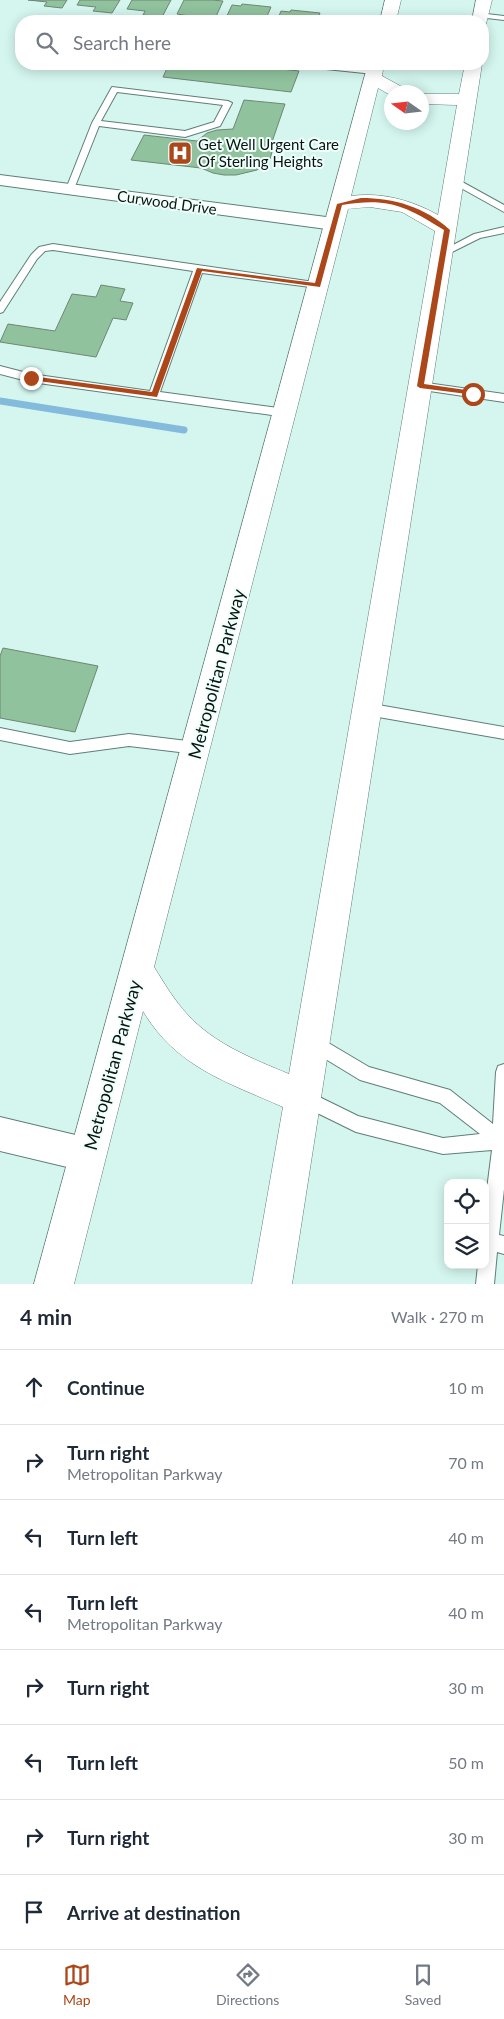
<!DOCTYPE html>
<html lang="en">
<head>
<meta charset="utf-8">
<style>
	:root { --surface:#fff; --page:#f6f6f7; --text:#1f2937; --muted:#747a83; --line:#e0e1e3; --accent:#ac4719 }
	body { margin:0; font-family:Lato,sans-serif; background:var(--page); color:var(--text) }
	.controls { position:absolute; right:15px; bottom:15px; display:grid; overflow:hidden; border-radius:10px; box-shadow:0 2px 12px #0003 }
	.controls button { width:45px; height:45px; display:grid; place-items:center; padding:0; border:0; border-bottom:1px solid var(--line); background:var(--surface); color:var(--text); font:25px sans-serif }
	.compass { position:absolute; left:384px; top:85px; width:45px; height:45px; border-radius:50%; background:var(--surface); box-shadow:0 2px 12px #0003; rotate:284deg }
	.stop { position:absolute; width:15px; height:15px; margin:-11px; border:4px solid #ac4719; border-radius:50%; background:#fff }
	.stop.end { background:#ac4719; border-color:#fff; box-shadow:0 1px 5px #0008 }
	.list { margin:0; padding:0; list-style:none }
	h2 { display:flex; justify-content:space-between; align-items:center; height:65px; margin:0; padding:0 20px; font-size:21px }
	h2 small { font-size:16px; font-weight:400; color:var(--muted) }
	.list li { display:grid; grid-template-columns:32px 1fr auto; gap:15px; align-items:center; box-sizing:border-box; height:75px; padding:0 20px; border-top:1px solid var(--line) }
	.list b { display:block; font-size:19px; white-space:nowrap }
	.list p { margin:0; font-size:16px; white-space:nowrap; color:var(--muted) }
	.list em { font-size:16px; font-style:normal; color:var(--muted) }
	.icon { flex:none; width:28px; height:28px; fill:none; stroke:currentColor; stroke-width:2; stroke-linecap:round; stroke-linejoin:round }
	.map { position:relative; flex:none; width:504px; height:1284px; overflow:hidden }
	.search { position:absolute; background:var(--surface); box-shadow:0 2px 12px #0003; left:15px; right:15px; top:15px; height:55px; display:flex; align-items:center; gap:12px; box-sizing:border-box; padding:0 18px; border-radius:20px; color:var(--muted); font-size:19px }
	.sheet { height:665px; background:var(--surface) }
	nav { display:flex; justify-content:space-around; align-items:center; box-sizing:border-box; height:70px; border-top:1px solid var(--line); background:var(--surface); font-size:14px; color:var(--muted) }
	nav a { display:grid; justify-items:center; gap:2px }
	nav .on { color:var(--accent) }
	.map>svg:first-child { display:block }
</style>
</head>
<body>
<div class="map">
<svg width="504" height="1284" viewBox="0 0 504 1284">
	<rect width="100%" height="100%" fill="#d4f6ef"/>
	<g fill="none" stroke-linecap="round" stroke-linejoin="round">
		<path stroke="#84badb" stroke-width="7" d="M0,401L184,430"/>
	</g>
	<path fill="#90c29d" stroke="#6f8675" d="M28,0H67L62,8L44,6L47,2Z
		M80,0H120L112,13L93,11L96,7L77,5Z
		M132,0H171L162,17L143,15L145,11L127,9Z
		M184,0H212L223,1L214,21H194L196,17L177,14Z
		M242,4L271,7L265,21L225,20L232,5L241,6Z
		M291,10L320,13L317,21H277L281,11L290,12Z
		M169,64H234L299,71L291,92L163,77Z
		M244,100L285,104L272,142L267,141L272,152L270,159L257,170L236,175H224L213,173L201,168L131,160L144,135L197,141L207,133L217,130L233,129Z
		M101,285L125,289L120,301L133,303L126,320L113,318L96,357L0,342L8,324L55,331L72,294L96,297Z
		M3,648L98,666L75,732L0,718V656Z"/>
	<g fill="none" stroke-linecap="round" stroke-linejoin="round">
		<g stroke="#5f7e78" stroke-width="2">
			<path id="lane" d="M478,13L504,16V20L478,17Z
				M293,64H317L374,70L378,72L374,74L297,66Z
				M112,87L228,101L232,103L220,126L185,137L99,126L74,189L73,191H67L66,189L92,123ZM117,92L223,105L214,122L185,131L101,121Z
				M455,178L504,205V212L452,183L451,181Z
				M504,227V233L480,238L446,255L443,256L438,253L474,234Z
				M53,244L321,283V287L318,288L202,273L160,392L286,409L291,413L290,416L286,417L31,382L0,374V366L31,374L150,391L193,271L53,250L45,251L37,259L3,312L0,313V302L31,255L39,247Z
				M420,382L504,394V402L416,389L415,386L416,383Z
				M367,703L504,727V739L367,715L362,713L360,709L362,705Z
				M0,728L70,742L129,734L196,742L201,744L203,748L201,752L196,754L129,746L70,754L0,740Z
				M315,1035L369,1067L450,1090L493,1124L496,1072L498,1066L504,1064V1189L499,1235L504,1236V1254L497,1252L494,1284H476L478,1265H485V1205L492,1150L443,1154L356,1132L299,1104L297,1098L299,1092L305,1090L358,1116L443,1138L480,1134L440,1103L360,1080L309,1049L307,1043L309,1037Z"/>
		</g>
		<g stroke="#5f7e78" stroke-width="2">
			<path id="street" d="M0,175L334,218L340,220L343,224L340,228L334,230L0,185Z
				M0,1117L88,1138L100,1143L105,1155L100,1167L88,1172L0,1151Z"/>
		</g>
		<g stroke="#5f7e78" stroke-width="1">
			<path id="primary" d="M385,0H401L396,21H380Z
				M476,0H492L486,24L483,25V21H472Z
				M368,64H384L382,76L404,88L407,92H392V96L378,88L351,196C382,192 411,200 438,215L457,105L422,104V94H459L465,64H482L292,1284H252L283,1107C227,1082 176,1067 143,1011L74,1284H34ZM370,207L402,212L435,231L289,1074C253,1059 214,1044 187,1014C174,1000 164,983 154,967L348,209Z"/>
		</g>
		<use href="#lane" fill="#fff" fill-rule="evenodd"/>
		<use href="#street" fill="#fff" fill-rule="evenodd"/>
		<use href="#primary" fill="#fff" fill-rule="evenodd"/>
	</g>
	<path fill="#ac4719" d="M361,198C394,198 425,207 450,230L424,384L473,391L475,392V395L420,388L417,386L444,230C406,206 388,197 342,205L320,287L202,271L157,397L31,380L28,378L31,376L152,392L197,268L315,283L337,204Z"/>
	<defs>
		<g id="hospital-square" transform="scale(1.25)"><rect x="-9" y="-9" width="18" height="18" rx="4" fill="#ac4719" stroke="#f1fffb"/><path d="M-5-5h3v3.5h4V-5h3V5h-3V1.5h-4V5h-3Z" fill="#fff"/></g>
	</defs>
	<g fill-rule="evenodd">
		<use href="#hospital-square" x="180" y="153"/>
	</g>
	<g text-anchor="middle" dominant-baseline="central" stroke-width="4" stroke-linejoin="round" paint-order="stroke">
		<g font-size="15" fill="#081412" stroke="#f1fffb" text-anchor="start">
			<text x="198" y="144">Get Well Urgent Care<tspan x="198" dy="17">Of Sterling Heights</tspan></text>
		</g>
		<g font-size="15" fill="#081412" stroke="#f1fffb">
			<text transform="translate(167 202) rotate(8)">Curwood Drive</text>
		</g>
		<g font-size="18" fill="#081412" stroke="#f1fffb">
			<text transform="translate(216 674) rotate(-75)">Metropolitan Parkway</text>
			<text transform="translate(112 1065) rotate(-75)">Metropolitan Parkway</text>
		</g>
	</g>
</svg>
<div class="controls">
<button><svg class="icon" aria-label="locate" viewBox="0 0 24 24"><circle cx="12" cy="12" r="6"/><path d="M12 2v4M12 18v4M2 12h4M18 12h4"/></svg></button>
<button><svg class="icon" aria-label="layers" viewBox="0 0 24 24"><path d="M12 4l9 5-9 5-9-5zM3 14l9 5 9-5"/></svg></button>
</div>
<svg class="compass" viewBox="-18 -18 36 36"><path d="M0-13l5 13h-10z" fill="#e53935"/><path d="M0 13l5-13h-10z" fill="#747a83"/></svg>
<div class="stop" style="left:473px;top:394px"></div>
<div class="stop end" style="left:31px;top:378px"></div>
<div class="search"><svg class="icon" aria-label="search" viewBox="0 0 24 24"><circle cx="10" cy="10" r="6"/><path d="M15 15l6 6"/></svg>Search here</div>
</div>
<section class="sheet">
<h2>4 min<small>Walk · 270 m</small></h2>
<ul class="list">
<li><svg class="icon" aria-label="ahead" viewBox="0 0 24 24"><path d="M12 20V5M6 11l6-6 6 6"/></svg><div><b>Continue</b></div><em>10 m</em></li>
<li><svg class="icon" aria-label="right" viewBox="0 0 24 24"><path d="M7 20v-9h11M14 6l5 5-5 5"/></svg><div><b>Turn right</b><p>Metropolitan Parkway</p></div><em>70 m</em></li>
<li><svg class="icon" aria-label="left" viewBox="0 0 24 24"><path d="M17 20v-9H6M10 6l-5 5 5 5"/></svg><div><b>Turn left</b></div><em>40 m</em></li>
<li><svg class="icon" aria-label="left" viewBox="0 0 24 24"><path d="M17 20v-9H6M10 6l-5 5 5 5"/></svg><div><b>Turn left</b><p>Metropolitan Parkway</p></div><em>40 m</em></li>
<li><svg class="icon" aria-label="right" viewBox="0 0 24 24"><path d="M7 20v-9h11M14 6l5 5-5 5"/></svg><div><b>Turn right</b></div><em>30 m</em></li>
<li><svg class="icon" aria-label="left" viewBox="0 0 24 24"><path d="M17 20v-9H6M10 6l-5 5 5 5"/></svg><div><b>Turn left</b></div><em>50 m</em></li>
<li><svg class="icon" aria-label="right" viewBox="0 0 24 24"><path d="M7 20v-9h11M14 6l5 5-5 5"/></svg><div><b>Turn right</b></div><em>30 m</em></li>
<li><svg class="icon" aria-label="arrive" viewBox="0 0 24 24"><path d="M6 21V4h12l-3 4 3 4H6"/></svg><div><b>Arrive at destination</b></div></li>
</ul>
</section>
<nav>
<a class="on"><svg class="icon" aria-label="map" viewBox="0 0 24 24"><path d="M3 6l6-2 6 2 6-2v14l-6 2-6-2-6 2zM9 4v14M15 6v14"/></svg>Map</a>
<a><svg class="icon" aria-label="directions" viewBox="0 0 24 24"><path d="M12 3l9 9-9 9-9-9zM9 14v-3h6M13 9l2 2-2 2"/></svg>Directions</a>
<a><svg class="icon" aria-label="saved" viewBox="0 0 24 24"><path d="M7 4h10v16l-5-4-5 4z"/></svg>Saved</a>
</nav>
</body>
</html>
